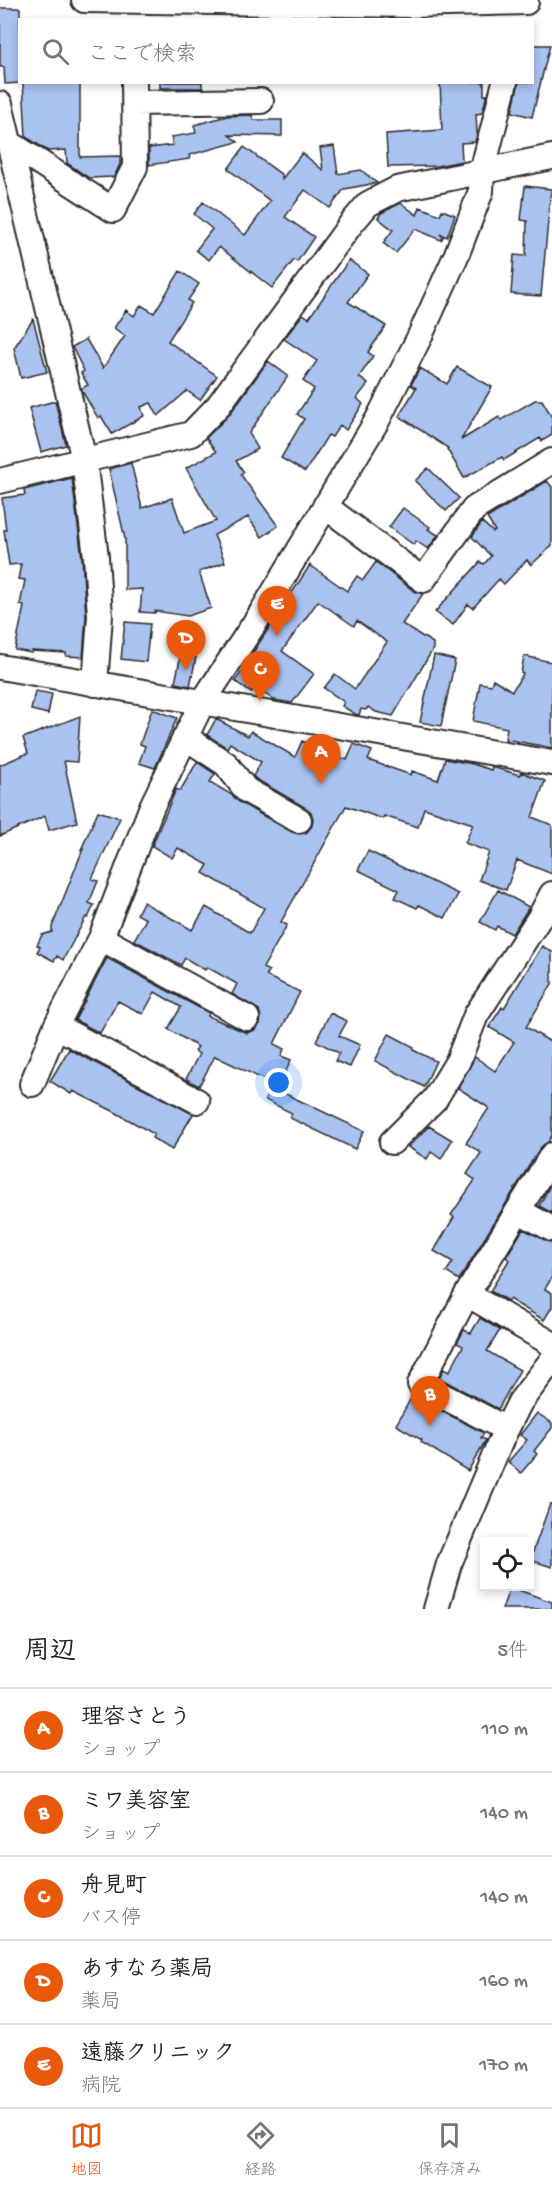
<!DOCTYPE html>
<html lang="ja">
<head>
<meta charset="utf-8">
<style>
	:root { --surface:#fff; --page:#f6f6f6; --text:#202124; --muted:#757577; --line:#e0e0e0; --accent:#ea580c }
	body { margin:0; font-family:"Gochi Hand","Klee One",sans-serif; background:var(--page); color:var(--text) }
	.controls { position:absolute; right:18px; bottom:18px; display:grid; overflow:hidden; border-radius:0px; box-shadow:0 3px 9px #0003 }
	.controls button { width:54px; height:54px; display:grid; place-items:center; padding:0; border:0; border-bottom:2px solid var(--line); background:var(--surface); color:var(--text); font:30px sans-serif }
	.you { position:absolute; left:279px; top:1083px; width:21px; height:21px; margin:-15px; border:4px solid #fff; border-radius:50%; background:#1a73e8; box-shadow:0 0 0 9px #1a73e833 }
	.badge { display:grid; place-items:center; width:39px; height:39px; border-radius:50%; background:var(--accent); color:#fff; font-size:20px; font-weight:700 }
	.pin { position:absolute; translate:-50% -50px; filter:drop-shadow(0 2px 3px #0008) }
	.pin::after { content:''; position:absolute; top:32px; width:21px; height:18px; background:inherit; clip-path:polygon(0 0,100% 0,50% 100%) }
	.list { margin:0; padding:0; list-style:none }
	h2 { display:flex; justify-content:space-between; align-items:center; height:78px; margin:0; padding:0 24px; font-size:26px }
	h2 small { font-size:20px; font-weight:400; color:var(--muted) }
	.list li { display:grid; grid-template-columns:39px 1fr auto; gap:18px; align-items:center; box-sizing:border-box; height:84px; padding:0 24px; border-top:2px solid var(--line) }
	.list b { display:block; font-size:22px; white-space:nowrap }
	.list p { margin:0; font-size:20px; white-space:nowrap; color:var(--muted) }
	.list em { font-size:20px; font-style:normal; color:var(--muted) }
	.icon { flex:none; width:33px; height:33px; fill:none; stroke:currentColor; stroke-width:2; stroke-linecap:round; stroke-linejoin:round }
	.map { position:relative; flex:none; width:552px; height:1609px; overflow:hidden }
	.search { position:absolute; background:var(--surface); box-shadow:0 3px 9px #0003; left:18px; right:18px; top:18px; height:66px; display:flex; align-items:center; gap:15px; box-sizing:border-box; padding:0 21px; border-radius:0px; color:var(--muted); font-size:22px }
	.sheet { height:498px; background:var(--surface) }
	nav { display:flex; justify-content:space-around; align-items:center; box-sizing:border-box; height:84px; border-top:2px solid var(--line); background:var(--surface); font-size:16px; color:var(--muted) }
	nav a { display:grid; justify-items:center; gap:3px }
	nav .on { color:var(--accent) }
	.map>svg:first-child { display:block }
</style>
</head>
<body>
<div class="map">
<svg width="552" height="1609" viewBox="0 0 552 1609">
	<rect width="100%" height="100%" fill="#fff"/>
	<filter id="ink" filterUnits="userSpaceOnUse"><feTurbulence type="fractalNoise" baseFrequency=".0167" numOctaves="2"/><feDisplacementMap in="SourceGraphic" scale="12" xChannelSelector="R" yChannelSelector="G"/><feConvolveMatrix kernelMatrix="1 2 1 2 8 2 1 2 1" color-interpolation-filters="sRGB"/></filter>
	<g filter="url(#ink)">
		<path fill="#aac2f0" stroke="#2b2b2b" stroke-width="1.5" d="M0,8H20V83L5,84L4,67H0Z
			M532,45H550L532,117L512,112L519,82H532Z
			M23,82H80V157L120,156V164L114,177L89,178L67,163L66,150L48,151L26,137Z
			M160,82H202V88H160Z
			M440,82H484V95H487L482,113L476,114L477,134L475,142L461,143L462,161L437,166L388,167L386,134L442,130Z
			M252,115L253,120H282V136L229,135L238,142L189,155L190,159L149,165V148L173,145L171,137L196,133L194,125L227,116Z
			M334,146L338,174L361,170L377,183L344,189L330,208L305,190L285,217L314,237L297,262L294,260L272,288L219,247L209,260L196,250L212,229L194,214L203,202L245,235L270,201L228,169L244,147L282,175V179L302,153L323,170L320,148Z
			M525,186L551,189L541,296L511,294L514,255L526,256L527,221L521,220Z
			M401,203L417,215L420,207L440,215L442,210L455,215L447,237L440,234L443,237L441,240L415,229L396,253L383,243L393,230L378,218L381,213Z
			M349,260L368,274L348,302L386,326L368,352L373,356L359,377L368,384L357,398L363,404L346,430L340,425L332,437L328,435L305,472L281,458L304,419L297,414L314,389L303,381L317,361L284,339L303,314L309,318Z
			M180,271L199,284L188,300L192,303L168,341L217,376L200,400L187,391L158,416L151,403L141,407L144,416L112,434L101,416L98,418L82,391V388L88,385L81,373L84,371L72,347L86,339L103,368L125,336L114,328L126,310L134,316L141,305L154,313Z
			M33,319L47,372L21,378L14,348Z
			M268,361L288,376L249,433L258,449L236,461L244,472L241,475L278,526L262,537L248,517L214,535L225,562L199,572L211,608L188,616L155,611V613L140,612L142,589L125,590V539L109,469L131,463L142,508L172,498L184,533L216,521L186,468L216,452L206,438L229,415Z
			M457,367L492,387L461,440L499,417L501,420L535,400H542L552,417V435L542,441L540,438L504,460L502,457L464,478L447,449L448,448L399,416L416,388L411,385L420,368L447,384Z
			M55,401L66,445L41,452L29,408Z
			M428,468L459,498L446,511L415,481Z
			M72,478L82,558L86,616L83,657L66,656V653L32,651V653L15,650L24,606L20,605L25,580L18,579L21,564L9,565L4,530H6L2,498L25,495L24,490Z
			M547,481L552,487V546L531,565L527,560L504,584L499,579L473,608L468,604L453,625L435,612L480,562L484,564L491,556L472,537L482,522L493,532L495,531L487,518Z
			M403,508L430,527L428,529L438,535L428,549L416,541L414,545L389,527Z
			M376,562L414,591L423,594L402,624L433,643V649L393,716L376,712L368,707L366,710L361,709L359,715L355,714L342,706L344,702L324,688L335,674L355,689L387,642L357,621L354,626L318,601L282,651L314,674L292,703L274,700L255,687L251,693L235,681L254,655L252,654L310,565L347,591L357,576L363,580Z
			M125,622L150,624L146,662L121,659Z
			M181,654L196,657L190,686L175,683Z
			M434,655L455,660L441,726L420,722Z
			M524,656L552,662V748L505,739L507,728L473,721L480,683L491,685L493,679L512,691L523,674L521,673Z
			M35,691L52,694L48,714L31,710Z
			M152,709L177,718L155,768L139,763L145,746L140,744Z
			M80,716L77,762L64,761L77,822L49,830L45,816L0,836V765L28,753L23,738Z
			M216,719L248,736L251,731L295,757L302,741L347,760L354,744L372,751L368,760L411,775L412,771L438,780L445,759L473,764L491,770L492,767L520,775L521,772L545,781L532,817L552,825V874L517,860L506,890L479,880L489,852L465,843L473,824L424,808L418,827L384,816L383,819L346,806L281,922L287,925L263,968L269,971L266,976L300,992L274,1044L284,1049L281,1056L291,1060L279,1087L215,1056L199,1086L186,1079L199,1054L195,1051L198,1047L168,1029L181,1007L155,992L143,1014L118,1001L100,1033L75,1020L107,958L209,1013L208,1016L240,1030L247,1033L255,1030L260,1024L261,1017L259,1010L232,994L237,984L207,967L205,970L185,958L181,965L134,940L146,919L137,914L143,902L192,930L206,907L250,933L264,908L203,873L208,865L178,848L172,858L152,846L176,789L180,791L197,762L215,774L210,782L232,795L239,802L292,832L299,834L306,833L312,826L313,819L311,812L306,808L256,779L253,776L261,762L230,743L227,748L207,735Z
			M98,811L120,818L92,879L98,881L89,903L94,905L88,918L86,917L63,960L57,956L54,961L37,952L40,947L37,945L42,935L52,932V927L83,849L81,850Z
			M368,851L458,894L445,918L419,905L417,908L395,898L399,890L358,870Z
			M498,890L529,907L512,934L497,926L495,930L480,922Z
			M542,946L552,952V984L526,1027L552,1043V1135L548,1142L540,1148L459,1280L446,1272L453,1262L434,1251L454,1217L451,1215L475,1180L467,1174L481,1153L466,1143L489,1108L458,1088L475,1057L495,1071L514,1042L489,1027L502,1007L504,1008Z
			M330,1013L347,1021L339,1036L360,1045L350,1067L335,1061L339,1053L316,1041Z
			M389,1034L414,1047L413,1050L436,1061L424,1087L375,1061Z
			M69,1049L193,1114L172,1150L152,1138L154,1134L113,1111L73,1091L71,1094L50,1081Z
			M271,1087L364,1131L355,1149L290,1118L292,1113L265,1100Z
			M429,1126L452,1140L441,1159L431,1152L427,1159L408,1147Z
			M552,1182V1213L539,1206Z
			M523,1229L552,1243V1277L545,1289L552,1293V1307L544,1320L509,1299L508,1301L490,1291L509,1260L506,1257Z
			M480,1318L500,1330L487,1351L520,1370L498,1409L439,1378L444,1369L449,1372L463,1346L457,1343L464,1330L471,1333Z
			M411,1398L419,1403L421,1400L484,1433L481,1438L486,1440L468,1471L421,1442L422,1440L396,1425Z
			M537,1413L552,1423V1428L534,1451L537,1454L521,1473L508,1462L527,1440L520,1435Z
			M550,1504H552V1567L530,1560Z
			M510,1587L552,1602V1609H502Z"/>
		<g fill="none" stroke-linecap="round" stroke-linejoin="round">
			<g stroke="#2b2b2b" stroke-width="28">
				<path id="minor" d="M84,0L410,5L526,2
					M135,103L261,101
					M0,104L84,460L96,557L100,616L95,684
					M11,144L113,210L135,167L134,82
					M0,481L191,434L218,406L351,224L368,204L397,189L552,157
					M325,506L423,580L474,509L552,461
					M0,667L552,763
					M185,737L226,764L246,790L299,820
					M101,938L247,1018
					M56,1026L197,1101
					M32,1084L56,1026L101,938L152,806L202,703L262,612L378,419L419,338L456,256L481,191L482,172L505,82
					M392,1142L435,1099L458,1061L476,1015L540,917L552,894
					M552,1155L467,1294L552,1344
					M519,1211L552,1229
					M467,1294L420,1384L506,1429
					M436,1609L449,1564L502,1438L520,1402L552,1360"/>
			</g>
			<use href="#minor" stroke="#fff" stroke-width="24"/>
		</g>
	</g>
</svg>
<div class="controls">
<button><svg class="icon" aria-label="locate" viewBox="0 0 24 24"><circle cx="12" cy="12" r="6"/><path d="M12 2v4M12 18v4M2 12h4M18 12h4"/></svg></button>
</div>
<div class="you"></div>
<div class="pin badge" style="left:321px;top:784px">A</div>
<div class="pin badge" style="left:430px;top:1426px">B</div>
<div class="pin badge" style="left:260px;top:701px">C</div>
<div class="pin badge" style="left:186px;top:670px">D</div>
<div class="pin badge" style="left:277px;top:636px">E</div>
<div class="search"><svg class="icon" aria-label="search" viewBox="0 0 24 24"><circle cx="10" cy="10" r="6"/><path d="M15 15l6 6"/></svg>ここで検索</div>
</div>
<section class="sheet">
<h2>周辺<small>5件</small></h2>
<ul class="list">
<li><span class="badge">A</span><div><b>理容さとう</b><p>ショップ</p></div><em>110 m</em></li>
<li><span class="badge">B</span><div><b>ミワ美容室</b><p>ショップ</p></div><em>140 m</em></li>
<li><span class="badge">C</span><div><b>舟見町</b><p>バス停</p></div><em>140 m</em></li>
<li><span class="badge">D</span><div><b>あすなろ薬局</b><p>薬局</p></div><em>160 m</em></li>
<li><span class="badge">E</span><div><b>遠藤クリニック</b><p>病院</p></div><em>170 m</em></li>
</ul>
</section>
<nav>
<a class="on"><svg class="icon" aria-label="map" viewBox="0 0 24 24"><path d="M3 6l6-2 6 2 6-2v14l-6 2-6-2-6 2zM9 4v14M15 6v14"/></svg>地図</a>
<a><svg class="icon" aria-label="directions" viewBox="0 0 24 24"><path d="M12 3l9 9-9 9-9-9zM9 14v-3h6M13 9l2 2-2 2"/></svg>経路</a>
<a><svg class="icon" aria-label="saved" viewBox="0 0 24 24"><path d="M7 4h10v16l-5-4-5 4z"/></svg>保存済み</a>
</nav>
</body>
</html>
